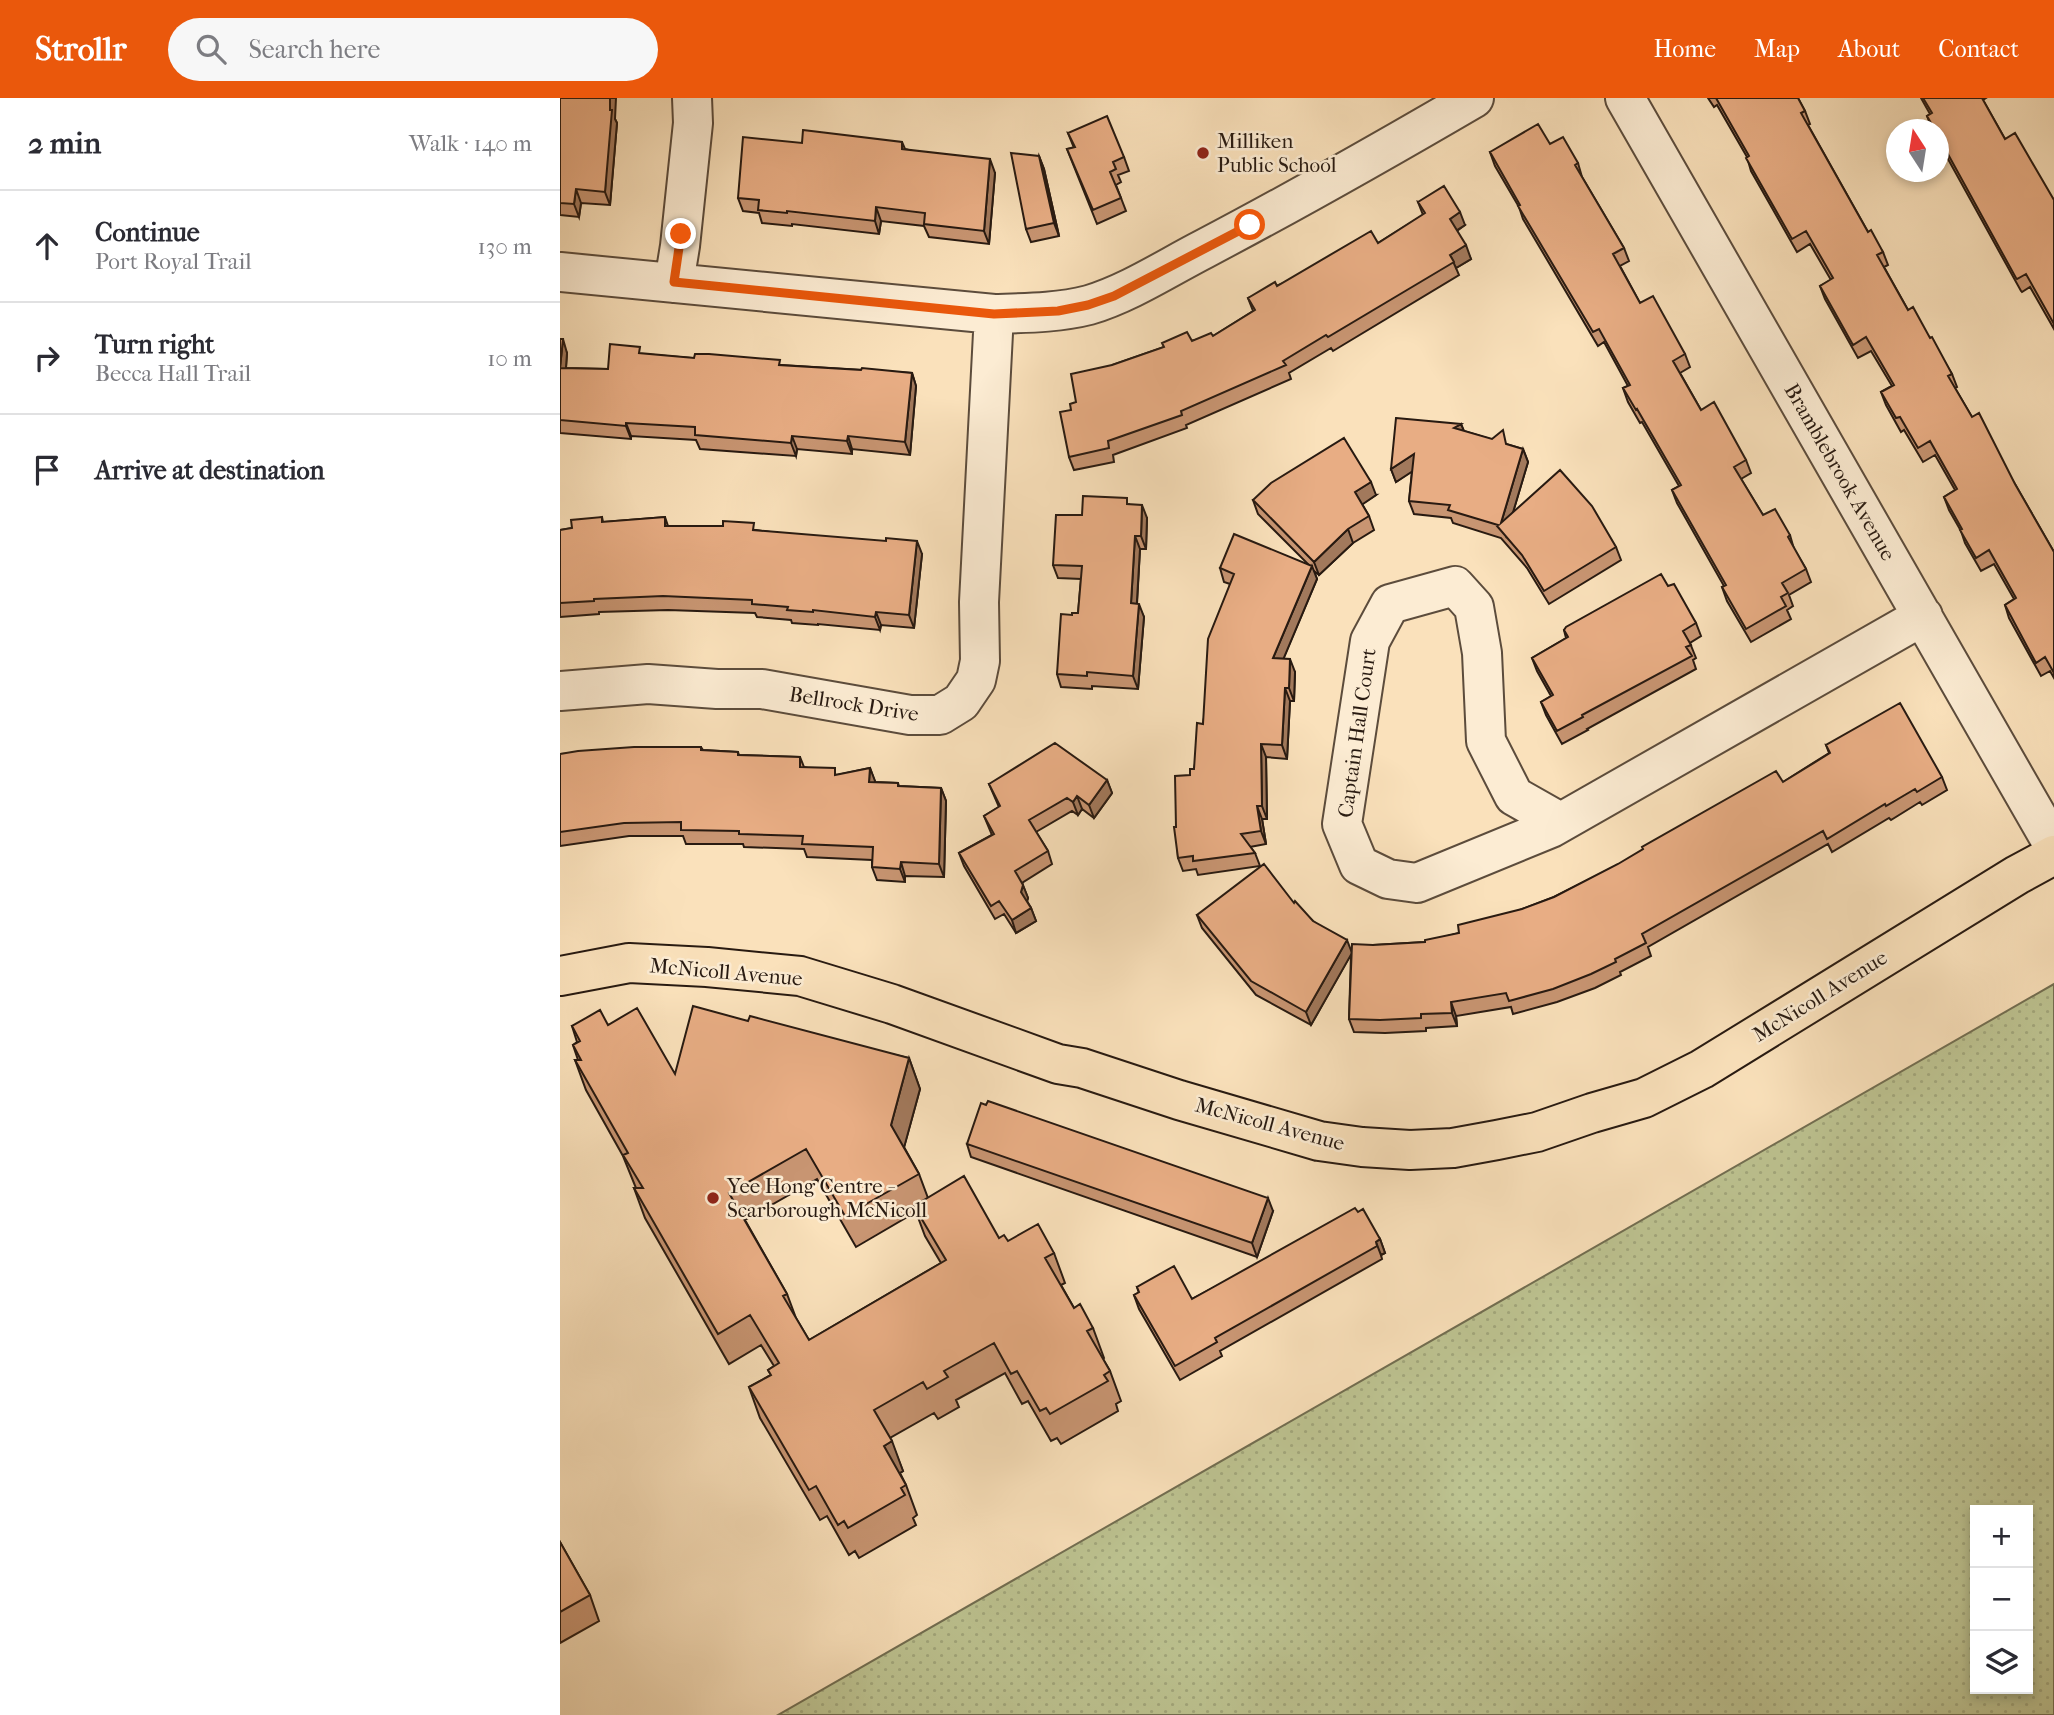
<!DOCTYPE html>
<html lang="en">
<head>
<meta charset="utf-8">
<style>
	:root { --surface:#fff; --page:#f7f7f7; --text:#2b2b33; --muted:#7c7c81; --line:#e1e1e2; --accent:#ea580c }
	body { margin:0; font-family:"IM FELL French Canon",serif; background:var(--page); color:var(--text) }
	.controls { position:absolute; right:21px; bottom:21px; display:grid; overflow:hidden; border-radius:0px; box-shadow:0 4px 10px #0003 }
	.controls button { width:63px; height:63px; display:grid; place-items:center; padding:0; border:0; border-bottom:2px solid var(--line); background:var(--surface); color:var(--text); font:35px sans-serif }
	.compass { position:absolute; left:1326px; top:21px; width:63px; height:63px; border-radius:50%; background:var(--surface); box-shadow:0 4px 10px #0003; rotate:348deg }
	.stop { position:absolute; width:21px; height:21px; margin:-16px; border:5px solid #ea580c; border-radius:50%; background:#fff }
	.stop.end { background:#ea580c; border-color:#fff; box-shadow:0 2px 7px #0008 }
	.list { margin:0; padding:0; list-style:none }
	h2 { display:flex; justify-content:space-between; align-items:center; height:91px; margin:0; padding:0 28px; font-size:30px }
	h2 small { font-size:23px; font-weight:400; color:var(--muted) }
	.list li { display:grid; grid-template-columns:46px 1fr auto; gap:21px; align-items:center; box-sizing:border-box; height:112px; padding:0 28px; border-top:2px solid var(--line) }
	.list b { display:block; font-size:26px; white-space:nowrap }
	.list p { margin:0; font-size:23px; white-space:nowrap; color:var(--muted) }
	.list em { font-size:23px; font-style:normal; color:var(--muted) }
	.icon { flex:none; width:38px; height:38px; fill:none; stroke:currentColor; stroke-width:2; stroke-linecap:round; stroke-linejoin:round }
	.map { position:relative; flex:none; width:1494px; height:1617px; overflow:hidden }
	header { display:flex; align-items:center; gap:42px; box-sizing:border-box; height:98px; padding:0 35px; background:var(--accent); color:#fff }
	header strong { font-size:33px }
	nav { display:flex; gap:38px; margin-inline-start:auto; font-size:24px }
	.search { width:490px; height:63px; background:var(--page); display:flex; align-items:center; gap:18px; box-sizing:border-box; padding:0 24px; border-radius:38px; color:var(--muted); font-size:26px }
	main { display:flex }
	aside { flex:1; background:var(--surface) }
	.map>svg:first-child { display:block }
</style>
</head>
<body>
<header>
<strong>Strollr</strong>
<div class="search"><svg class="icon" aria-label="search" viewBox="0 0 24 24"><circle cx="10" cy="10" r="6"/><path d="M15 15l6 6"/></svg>Search here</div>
<nav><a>Home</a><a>Map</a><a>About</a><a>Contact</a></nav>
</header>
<main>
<aside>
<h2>2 min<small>Walk · 140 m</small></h2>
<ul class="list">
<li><svg class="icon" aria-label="ahead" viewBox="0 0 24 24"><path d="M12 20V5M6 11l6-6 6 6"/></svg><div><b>Continue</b><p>Port Royal Trail</p></div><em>130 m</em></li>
<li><svg class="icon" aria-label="right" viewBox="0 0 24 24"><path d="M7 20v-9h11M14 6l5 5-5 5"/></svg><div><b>Turn right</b><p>Becca Hall Trail</p></div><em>10 m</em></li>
<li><svg class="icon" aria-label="arrive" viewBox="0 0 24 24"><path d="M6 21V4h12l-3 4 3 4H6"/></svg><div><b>Arrive at destination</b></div></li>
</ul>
</aside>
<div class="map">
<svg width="1494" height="1617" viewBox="0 0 1494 1617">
	<defs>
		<pattern id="grass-dots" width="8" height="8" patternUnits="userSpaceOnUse" patternTransform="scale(1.75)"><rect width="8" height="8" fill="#bdc391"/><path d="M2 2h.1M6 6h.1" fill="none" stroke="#a2a77c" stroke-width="1.8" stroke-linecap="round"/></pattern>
	</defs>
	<rect width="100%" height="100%" fill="#fae1bb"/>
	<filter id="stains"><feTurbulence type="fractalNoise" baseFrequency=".00286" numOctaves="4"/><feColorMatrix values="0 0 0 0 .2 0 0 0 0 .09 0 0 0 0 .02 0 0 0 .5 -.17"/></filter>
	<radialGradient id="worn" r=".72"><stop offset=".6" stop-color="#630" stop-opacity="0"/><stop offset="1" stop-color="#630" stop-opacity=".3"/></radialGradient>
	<path fill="url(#grass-dots)" stroke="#726e51" stroke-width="2" fill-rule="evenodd" d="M1494,886V1617H218ZM1415,1412H1468V1591H1415Z"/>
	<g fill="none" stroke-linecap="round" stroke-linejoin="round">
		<g stroke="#5c4c3c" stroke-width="42">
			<path id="minor" d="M1065,0L1494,748
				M0,174L434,216C465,215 498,215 529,207C569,195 607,170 644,151C735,103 825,52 914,0
				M114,185L120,148L133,25L132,0
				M0,593L88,586L157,591H202L350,617H380L401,604L416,582L420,563L419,504L434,216
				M1000,724L954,698L926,643L922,555L914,509L895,488L830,506L810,543L782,726L799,767L828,781L857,785L991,730L1363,518"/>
		</g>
		<g stroke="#281a11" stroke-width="42">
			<path id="major" d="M0,878L69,865L147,869L240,878L332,906L498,966L522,970L619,1002L759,1043L802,1049L850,1052L893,1050L937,1042L977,1034L1032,1015L1084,1000L1142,971L1457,777L1494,757"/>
		</g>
		<use href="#minor" stroke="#fcecd3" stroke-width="38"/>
		<use href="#major" stroke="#fae1bb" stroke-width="38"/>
	</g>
	<path fill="#c89572" stroke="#281a11" stroke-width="2" fill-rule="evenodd" d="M0,0L55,21L57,25L50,107L21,105L19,119L0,117Z
		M1148,0H1238L1245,13L1250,26L1248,27L1308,134L1323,154L1328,167L1324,169L1348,212L1370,240L1392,276L1397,289L1395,290L1412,319L1455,386L1494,454V580L1490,573L1481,578L1449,520L1445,507L1454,501L1434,466L1421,473L1405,445L1401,433L1389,412L1384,399L1395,392L1375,357L1363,364L1344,332L1341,334L1326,307L1321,294L1332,288L1311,253L1298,260L1265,201L1260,188L1271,182L1250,146L1237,154L1191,73L1187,59L1157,7L1154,9Z
		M1361,0H1426L1423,2L1445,41L1494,102V231L1470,189L1462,194L1461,193L1378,43V32L1372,31L1367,18L1370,16Z
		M508,35L564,59L569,73L558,77L561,84L556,87L566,113L537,126L507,51L514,50Z
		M342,44L345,51L435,75L429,146L369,139L364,128L321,123L319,136L232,126V128L202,125L199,115L183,113L178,100L242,45Z
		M990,46L1018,65L1022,79L1064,150L1069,163L1060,168L1080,205L1125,256L1130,269L1120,275L1141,312L1186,362L1191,375L1181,381L1203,417L1230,437L1234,451L1246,471L1251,484L1229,497L1233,508L1227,512L1231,521L1191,544L1167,503L1162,489L1164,488L1117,405L1112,392L1119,388L1082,324L1080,325L1068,304L1063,290L1068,288L1044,244L1038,248L963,121L959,109L935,68L930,54Z
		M479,58L484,71L499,138L471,144L466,131Z
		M858,104L905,127L897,133L911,161L896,170L899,177L773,253L771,250L729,275L731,281L626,327L627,330L553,357L554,364L514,372L509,359L511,312L516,304L552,267L604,249L653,238L693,213L688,200L818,145L863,117Z
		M0,241L7,255L6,270L48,271L83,256L221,267L352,275L356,288L350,357L292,351V356L237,351L236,358L140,351L136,342L71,338V341L0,335Z
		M901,326L904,333L963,351L968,364L953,414L1056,449L1061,462L989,506L967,470L941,440L893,425L891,420L854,416L849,403L852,373L836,384L831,371Z
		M816,397L802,406L809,418L814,432L793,445L759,477L754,473L757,481L723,561L735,574L734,603H730L727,661L706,659L707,721H702L706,746L690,749L695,755L700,768L638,777L636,771L623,773L618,760L616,729L630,677L634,671L670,486L664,484L660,470L748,466L698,416L693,402Z
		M569,406L587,420L586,451H580L577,506L584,519L578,591L532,588V591L501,589L497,576L512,517L518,515L521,481L498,480L493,467L522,417Z
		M42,419L43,424L105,419L108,428L196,432L362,456L354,530L321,527L320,532L258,526V527L232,525L231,522L197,519L195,515L108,512L39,514V516L0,519V432L12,430Z
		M1108,488L1136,525L1141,538L1130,545L1136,560L1133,562L1136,571L1027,631L1028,632L1002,646L986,617L981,604L991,598L977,573L972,560L1006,540L1004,532Z
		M1266,647L1382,679L1387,692L1362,707L1360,704L1331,722L1329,720L1272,754L1268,746L1088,849L1091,858L1060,874L1061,877L1035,890L997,904L953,916L951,909L896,918L897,928L866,930V933L825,935L794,934L789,921L791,856L751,927L696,897L642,830L637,817L734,805L753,823L791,855L813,847L865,844L899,835L994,799L1223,684L1269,655Z
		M141,649L143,652L178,654L179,657L240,659L244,669L277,677L310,670L315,684L338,685L339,688L381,690L386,703L384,779L345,778V784L317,782L312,769V762L247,759L244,751L184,749L183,746H126L123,738H69L0,748V656Z
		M547,682L552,695L534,720L522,711L518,717L512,713L476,734L488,753L492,766L462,785L468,800L467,803L471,810L476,823L456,835L444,816L435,821L404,768L399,755L432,737L424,718L439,709L429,686Z
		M188,923L349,960L360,991L344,1049L359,1076L368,1100L439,1140L448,1143L494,1155L505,1185L501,1187L514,1210L533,1230L544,1260L543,1261L550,1273L561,1303L556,1306L558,1313L501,1346L497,1340L491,1343L468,1303L462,1306L445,1275L396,1302L399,1309L378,1321L374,1315L330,1340L343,1373L340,1375L346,1387L357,1417L353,1420L356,1427L299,1460L295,1453L289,1457L267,1418L260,1422L200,1320L189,1289L211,1277L208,1272L214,1268L201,1247L169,1266L85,1120L74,1090H76L63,1058L26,992L15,962H18L13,947L17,944L12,928L48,927L115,976ZM257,1081L296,1149L356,1114L365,1138L381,1165L249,1242L236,1220L227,1196L185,1122Z
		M407,1046L713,1113L697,1159L411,1059Z
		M798,1114L820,1141L825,1155L821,1157L822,1161L660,1253L662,1258L620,1282L579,1211L574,1197L579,1195L577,1189L632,1201Z
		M0,1444L30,1497L39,1523L0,1545Z"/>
	<path fill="#a2795c" stroke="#281a11" stroke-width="2" d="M50,0H56L55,21L57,25L50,107L45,94Z
		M479,58L484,71L499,138L494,125Z
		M430,61L435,75L429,146L424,133Z
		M16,91L21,105L19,119L14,106Z
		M316,109L321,123L319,136L315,123Z
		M900,114L905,127L894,134L890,121Z
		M906,147L911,161L896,170L890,157Z
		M3,241L7,255L5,283L0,270Z
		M352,275L356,288L350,357L345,344Z
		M66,325L71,338V341L66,328Z
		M901,326L906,339L894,330Z
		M232,338L237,351L236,358L231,345Z
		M288,338L292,351V356L287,343Z
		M963,351L968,364L946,438L941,425Z
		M854,356L859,369L836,384L831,371Z
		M811,384L816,397L800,408L795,394Z
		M582,407L587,420L586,451L581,438Z
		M788,431L793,445L759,477L754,464Z
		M575,438L580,451L576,519L571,505Z
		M357,443L362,456L354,530L349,517Z
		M752,468L757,481L718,574L713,560Z
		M579,506L584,519L578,591L573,578Z
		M316,514L321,527L320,532L315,519Z
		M730,561L735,574L734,603L729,590Z
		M725,590L730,603L727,661L722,647Z
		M701,646L706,659L707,721L702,708Z
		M310,670L315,683L314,697L309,684Z
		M547,682L552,695L534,720L529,707Z
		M381,690L386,703L384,779L379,766Z
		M517,698L522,711L518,717L513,704Z
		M697,708L702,721L706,746L701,733Z
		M341,764L345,778V784L340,771Z
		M463,787L468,800L466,807L461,794Z
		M471,810L476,823L456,835L452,822Z
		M787,842L792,855L751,927L746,914Z
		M891,904L896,918L897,928L892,915Z
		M349,960L360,991L342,1057L331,1027Z
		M708,1100L713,1113L697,1159L692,1145Z
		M820,1141L825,1155L821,1157L816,1144Z
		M332,1343L343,1373L335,1378L324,1348Z"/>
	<path fill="#e8ad84" stroke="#281a11" stroke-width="2" d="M0,0H50V12H52L45,94L16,91L14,106L0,105Z
		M1156,0H1238L1245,13L1241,15L1308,134L1311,132L1323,154L1317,157L1348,212L1353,209L1370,240L1372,239L1392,276L1388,278L1412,319L1419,315L1455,386L1494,454V575L1485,559L1476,565L1445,507L1456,500L1429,452L1416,460L1400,432L1402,431L1384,399L1397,391L1370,343L1358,350L1340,319L1336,320L1321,294L1334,287L1306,239L1293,247L1260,188L1273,180L1246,133L1232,141L1186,60L1189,58Z
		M1363,0H1422L1445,41L1455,35L1494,102V226L1466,176L1457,181L1456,180L1378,38V32H1375L1367,18L1372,15Z
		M547,18L564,59L553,64L556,71L550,74L561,100L533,112L507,51L515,49L508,35Z
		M978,26L990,46L1003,39L1018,65L1015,67L1064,150L1053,156L1080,205L1093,198L1125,256L1113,263L1141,312L1154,304L1186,362L1174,369L1203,417L1215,411L1230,437L1228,439L1246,471L1222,485L1228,495L1221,499L1226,508L1186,531L1162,489L1166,487L1112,392L1121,387L1077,311L1076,312L1063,290L1070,287L1039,231L1033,234L958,108L960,107L930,54Z
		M243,32L342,44V51L430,61L424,133L364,126L365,115L316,109L315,123L227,113V115L198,112L199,102L178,100L183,39L242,45Z
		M451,55L479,58L494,125L466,131Z
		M884,88L900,114L890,121L906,147L890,157L894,164L768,239L766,237L723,263L726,267L621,313L622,317L548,343L549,350L509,359L500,314L511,312L510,306L516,304L511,276L552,267L604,249L602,245L627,234L632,243L651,235L653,238L695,212L688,200L715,184L717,188L811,133L818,145L865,115L858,104Z
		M0,241H3L0,270L48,271L50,246L80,249L79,255L134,260L135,256H149L220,262L219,267L301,272L302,270L352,275L345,344L288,338L287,343L232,338L231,345L135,337V329L66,325V328L0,322Z
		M836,320L901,326L894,330L932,341L943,332L946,346L963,351L941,425L1000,372L1032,408L1056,449L984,493L962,457L937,428L938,427L888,412L890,407L849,403L854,356L831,371Z
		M784,340L811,384L795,394L809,418L788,431L754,464L693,402L711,385Z
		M523,398L567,400V406L582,407L581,438H575L571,505L579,506L573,578L527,574V578L497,576L501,516L512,517V515H518L522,468L493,467L496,417H522Z
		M42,419V424L105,419V428H163V423L194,425L193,432L326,443V440L357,443L349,517L316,514L315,519L253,512V514L227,512L228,509L192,506V502L103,498L34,501V503L0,505V432L12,430L11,422Z
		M674,436L752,468L713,560L730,561L729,590H725L722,647L701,646L702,708H697L701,733L681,736L695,755L633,763V758L618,760L614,729H616L615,678L630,677V671H634L637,625L643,626L648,541L674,476L660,470Z
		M1101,476L1108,488L1114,486L1136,525L1123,533L1131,547L1126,549L1132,558L1022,617L1023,619L997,633L981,604L993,597L972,560L1008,539L1004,532L1006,529Z
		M1340,605L1382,679L1357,694L1355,691L1326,708L1325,706L1267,741L1263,733L1082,836L1086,845L1055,861L1056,864L1031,876L993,891L949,903L946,895L891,904L892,915L861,916V920L820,922L789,921L792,846L813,847L865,844V842L899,835L898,827L962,811L994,799L1058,766L1083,751L1082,749L1216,673L1223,684L1270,655L1266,647Z
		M495,645L547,682L529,707L517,698L513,704L507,700L469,722L488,753L455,773L463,787L461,794L471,810L452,822L439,803L431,808L399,755L434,736L424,718L440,708L429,686Z
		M74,649H141V652L178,654V657L240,659V669L275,670V677L310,670L309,684L338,685V688L381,690L379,766L341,764L340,771L312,769L313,749L242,746L243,738L179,736V733L121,732V724L64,725L0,734V656L18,653Z
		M704,766L734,805L735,803L753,823L787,842L746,914L691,883L637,817Z
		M133,908L188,923L190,918L349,960L331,1027L359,1076L285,1118L246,1051L169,1095L227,1196L223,1198L249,1242L386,1162L354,1108L404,1078L439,1140L444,1137L448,1143L478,1126L494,1155L485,1160L514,1210L520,1206L533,1230L527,1233L550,1273L544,1277L548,1283L490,1316L486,1310L480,1313L457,1273L451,1276L434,1245L384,1273L388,1279L367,1291L363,1284L314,1312L332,1343L324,1348L346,1387L341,1390L345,1397L288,1430L284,1423L278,1427L256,1388L249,1392L189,1289L211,1277L208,1272L219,1265L190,1217L158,1236L74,1090H83L63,1057L68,1055L15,962H21L13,947L20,943L12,928L40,912L48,927L77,910L115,976Z
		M428,1003L708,1100L692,1145L407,1046L421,1005L426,1007Z
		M795,1110L798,1114L803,1111L820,1141L816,1144L817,1148L655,1240L657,1244L615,1268L574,1197L579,1194L577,1189L614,1168L632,1201Z
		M0,1444L30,1497L0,1514Z"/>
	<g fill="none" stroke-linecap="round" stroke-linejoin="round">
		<path stroke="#ea580c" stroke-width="9" d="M121,136L114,184L434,216L498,213L528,207L554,198L690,127"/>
	</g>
	<g fill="#8f2418" stroke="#fcecd3" stroke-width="2.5">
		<circle cx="643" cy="55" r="7"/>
		<circle cx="153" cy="1100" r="7"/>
	</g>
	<g text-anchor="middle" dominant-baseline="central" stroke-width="5" stroke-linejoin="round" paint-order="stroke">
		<g font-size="21" fill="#281a11" stroke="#fcecd3" text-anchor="start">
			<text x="657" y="43">Milliken<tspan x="657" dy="24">Public School</tspan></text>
			<text x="167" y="1088">Yee Hong Centre -<tspan x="167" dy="24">Scarborough McNicoll</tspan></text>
		</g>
		<g font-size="21" fill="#281a11" stroke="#fcecd3">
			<text transform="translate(1280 374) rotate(60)">Bramblebrook Avenue</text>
			<text transform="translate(294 606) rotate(9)">Bellrock Drive</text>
			<text transform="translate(797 635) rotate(-82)">Captain Hall Court</text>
			<text transform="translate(166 874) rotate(5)">McNicoll Avenue</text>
			<text transform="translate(1260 898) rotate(-32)">McNicoll Avenue</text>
			<text transform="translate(710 1026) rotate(15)">McNicoll Avenue</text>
		</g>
	</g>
	<rect width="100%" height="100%" filter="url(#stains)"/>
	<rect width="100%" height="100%" fill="url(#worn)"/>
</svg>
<div class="controls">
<button>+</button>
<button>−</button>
<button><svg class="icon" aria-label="layers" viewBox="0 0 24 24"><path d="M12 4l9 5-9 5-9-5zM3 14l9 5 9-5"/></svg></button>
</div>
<svg class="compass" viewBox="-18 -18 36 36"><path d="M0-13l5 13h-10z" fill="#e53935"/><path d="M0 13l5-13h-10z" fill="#7c7c81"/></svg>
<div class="stop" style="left:690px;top:127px"></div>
<div class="stop end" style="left:121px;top:136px"></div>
</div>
</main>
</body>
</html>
